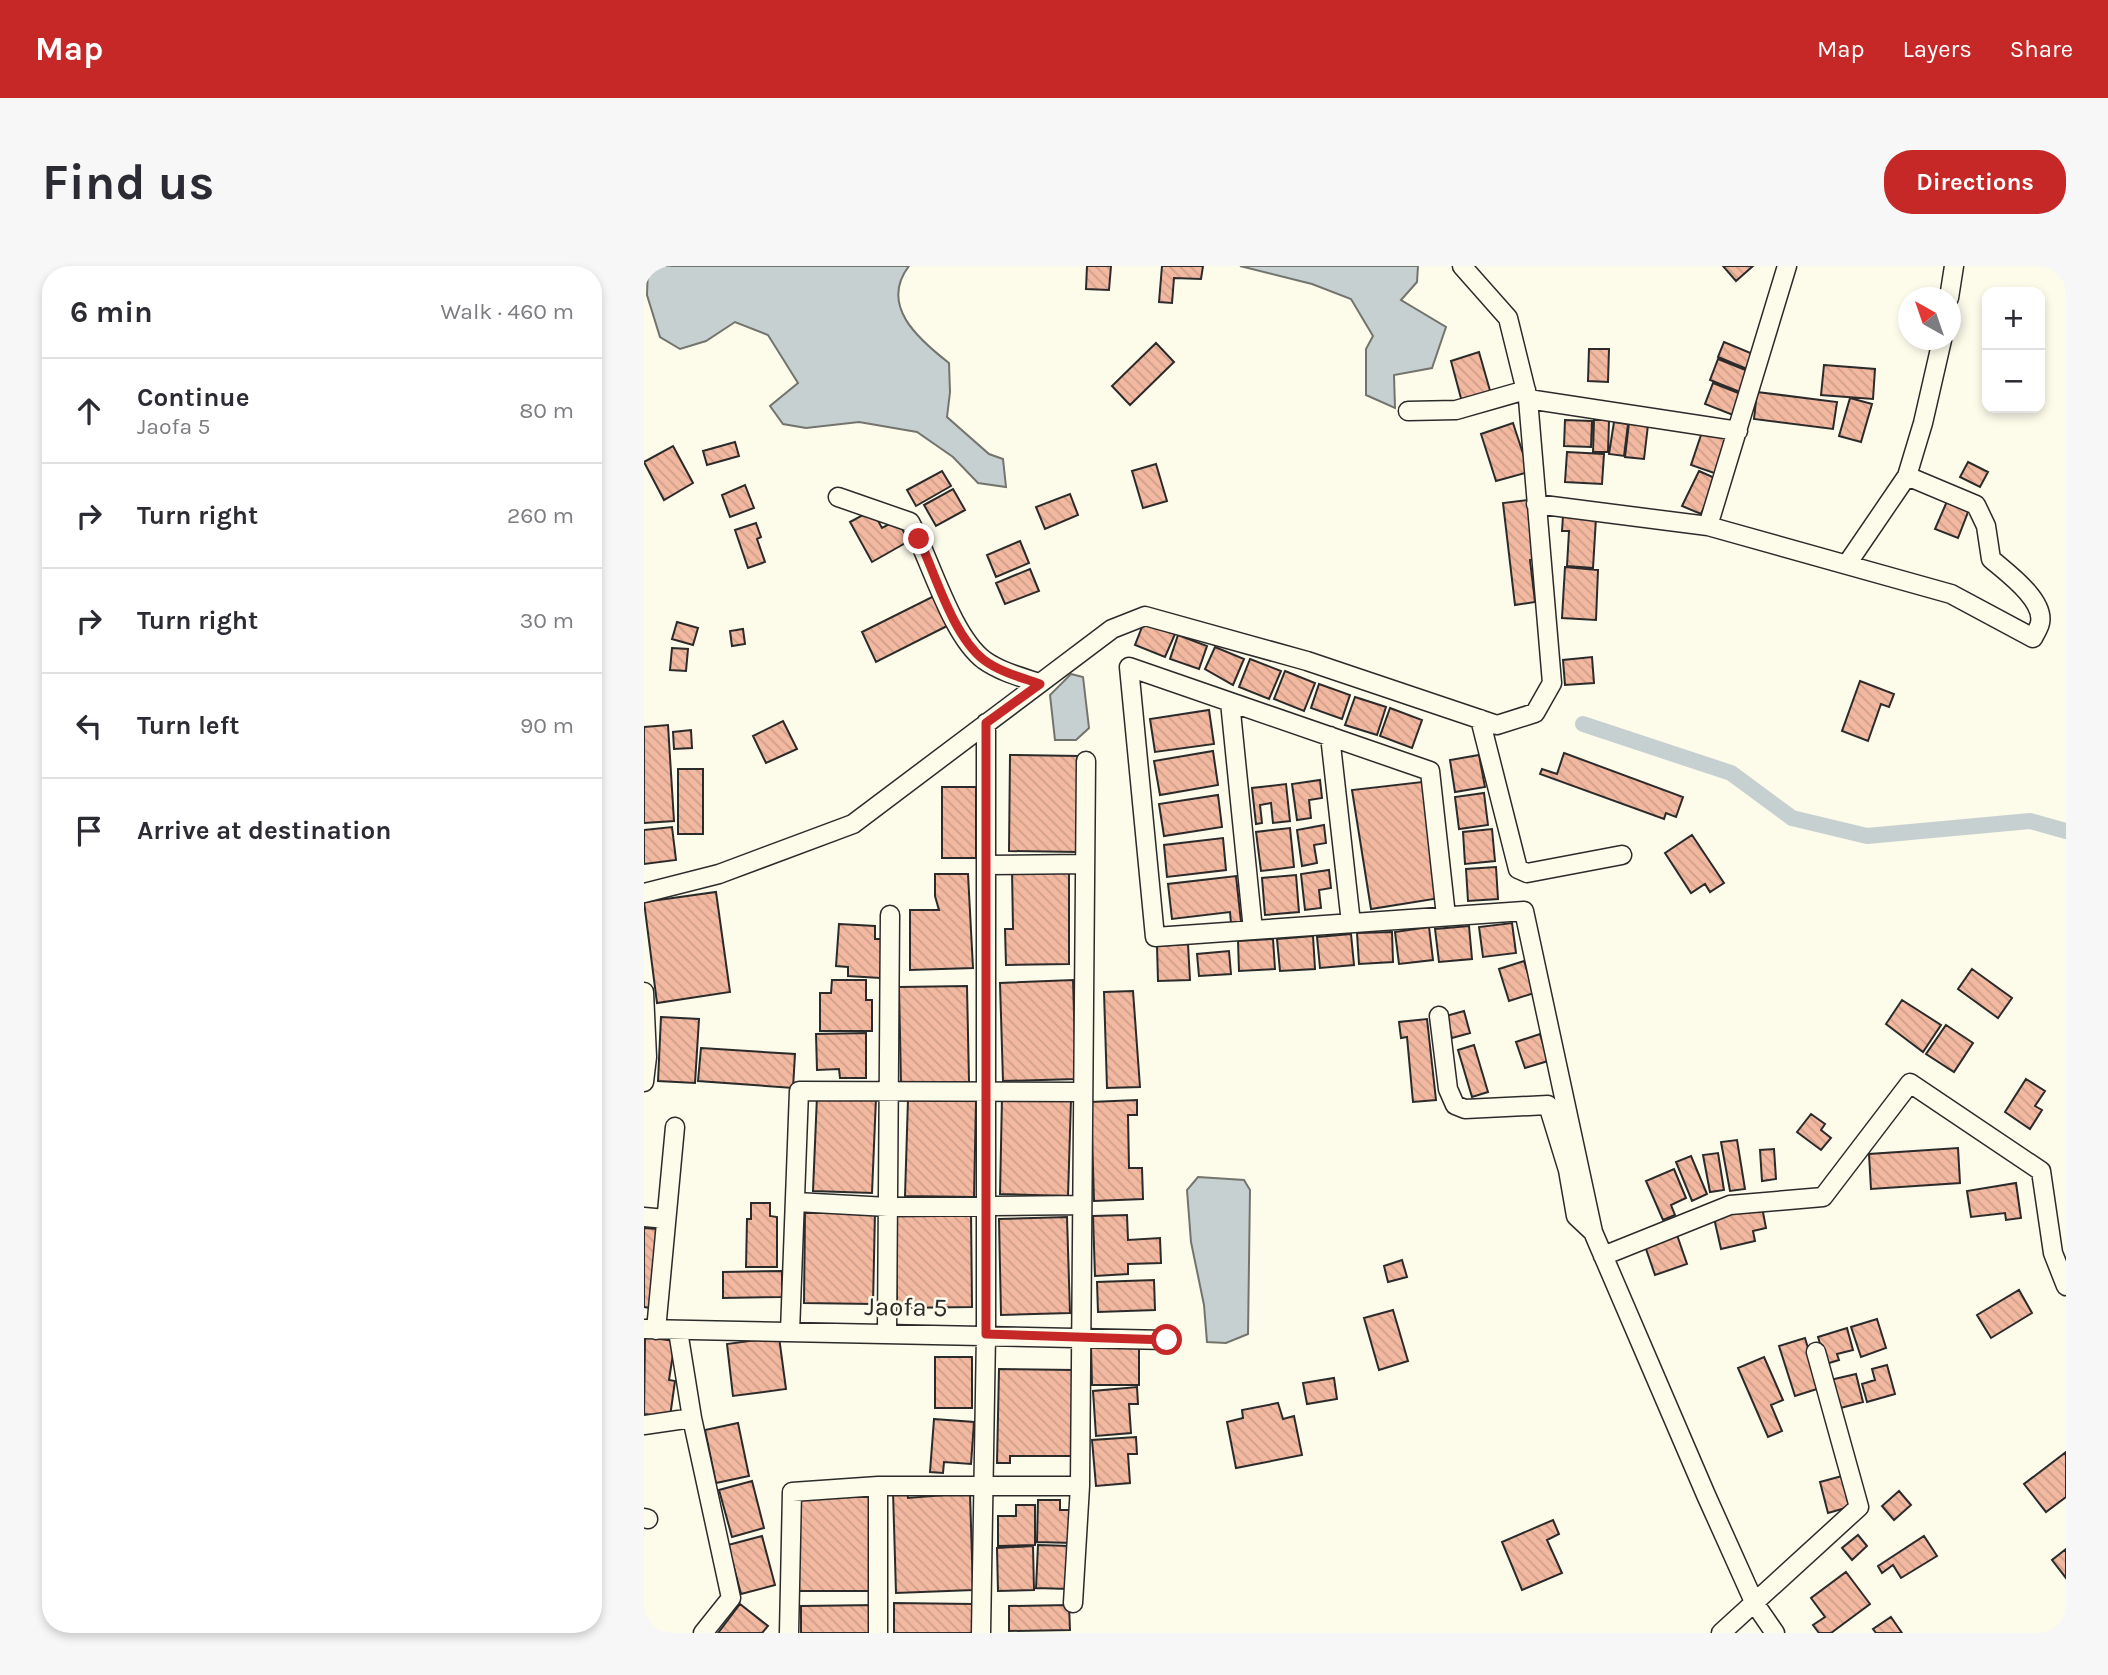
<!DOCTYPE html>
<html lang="en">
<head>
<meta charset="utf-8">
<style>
	:root { --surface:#fff; --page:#f7f7f7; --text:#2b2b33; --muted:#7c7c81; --line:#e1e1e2; --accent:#c62828 }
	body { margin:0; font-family:Karla,sans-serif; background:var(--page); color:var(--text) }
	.controls { position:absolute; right:21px; top:21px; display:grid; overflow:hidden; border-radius:14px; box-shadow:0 4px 10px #0003 }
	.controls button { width:63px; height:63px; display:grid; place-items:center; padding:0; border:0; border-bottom:2px solid var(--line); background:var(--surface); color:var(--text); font:35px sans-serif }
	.compass { position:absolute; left:1254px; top:21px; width:63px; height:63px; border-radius:50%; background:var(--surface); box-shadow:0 4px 10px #0003; rotate:320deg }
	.stop { position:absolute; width:21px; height:21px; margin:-16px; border:5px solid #c62828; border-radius:50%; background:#fff }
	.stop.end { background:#c62828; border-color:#fff; box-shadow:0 2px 7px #0008 }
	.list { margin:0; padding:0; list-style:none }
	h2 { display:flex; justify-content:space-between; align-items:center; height:91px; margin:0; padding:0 28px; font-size:30px }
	h2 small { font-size:23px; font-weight:400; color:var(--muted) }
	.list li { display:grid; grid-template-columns:46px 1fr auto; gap:21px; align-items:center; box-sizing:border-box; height:105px; padding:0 28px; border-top:2px solid var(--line) }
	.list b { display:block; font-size:26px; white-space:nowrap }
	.list p { margin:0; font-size:23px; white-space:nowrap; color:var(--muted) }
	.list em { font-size:23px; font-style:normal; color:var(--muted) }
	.icon { flex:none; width:38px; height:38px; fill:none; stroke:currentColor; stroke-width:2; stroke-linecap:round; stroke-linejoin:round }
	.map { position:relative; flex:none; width:1422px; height:1367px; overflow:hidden; border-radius:28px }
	header { display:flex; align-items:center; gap:42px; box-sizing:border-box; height:98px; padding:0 35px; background:var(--accent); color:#fff }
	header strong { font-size:33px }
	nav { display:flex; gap:38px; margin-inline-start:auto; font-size:24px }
	.intro { display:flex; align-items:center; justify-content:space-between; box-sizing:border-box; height:168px; padding:0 42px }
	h1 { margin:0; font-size:49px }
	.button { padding:18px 32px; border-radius:28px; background:var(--accent); color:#fff; font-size:24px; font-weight:700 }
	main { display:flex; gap:42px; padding:0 42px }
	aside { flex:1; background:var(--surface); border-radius:28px; box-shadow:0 4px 10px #0003 }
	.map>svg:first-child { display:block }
</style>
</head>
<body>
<header>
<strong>Map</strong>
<nav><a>Map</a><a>Layers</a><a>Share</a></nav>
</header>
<div class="intro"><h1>Find us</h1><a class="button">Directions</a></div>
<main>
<aside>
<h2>6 min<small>Walk · 460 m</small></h2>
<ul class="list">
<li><svg class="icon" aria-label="ahead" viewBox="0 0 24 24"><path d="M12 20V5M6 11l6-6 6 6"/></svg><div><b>Continue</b><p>Jaofa 5</p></div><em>80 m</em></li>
<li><svg class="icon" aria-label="right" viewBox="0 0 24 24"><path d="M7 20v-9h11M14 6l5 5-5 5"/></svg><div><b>Turn right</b></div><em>260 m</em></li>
<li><svg class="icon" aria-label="right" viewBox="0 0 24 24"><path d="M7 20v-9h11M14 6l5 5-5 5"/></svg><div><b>Turn right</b></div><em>30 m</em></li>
<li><svg class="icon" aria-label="left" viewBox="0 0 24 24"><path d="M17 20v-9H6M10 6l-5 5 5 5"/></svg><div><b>Turn left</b></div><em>90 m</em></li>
<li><svg class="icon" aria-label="arrive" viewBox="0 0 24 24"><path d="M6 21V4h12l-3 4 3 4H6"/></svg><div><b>Arrive at destination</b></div></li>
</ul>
</aside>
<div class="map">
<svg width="1422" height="1367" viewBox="0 0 1422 1367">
	<defs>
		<pattern id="building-back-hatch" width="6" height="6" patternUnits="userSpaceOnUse" patternTransform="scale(1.75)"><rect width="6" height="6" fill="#f2b8a0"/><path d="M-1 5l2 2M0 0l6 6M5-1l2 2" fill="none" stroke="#d09e8a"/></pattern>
	</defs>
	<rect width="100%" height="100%" fill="#fdfbea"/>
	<path fill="#c7d0d0" stroke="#74746e" stroke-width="2" d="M4,0H265C235,39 274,73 305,97L306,126L303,151L345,188L359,193L362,221L334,217L309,191L273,166L215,156L162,162L139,158L126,140L154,117L124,69L91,56L62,75L36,83L16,71L3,29Z
		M596,0H774L773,16L757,34L802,61L788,102L750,109L751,142L722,129V83L729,70L707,33L668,18Z
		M427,408L439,411L445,462L432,474H411L406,429Z
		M554,911L600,914L606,924L604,1068L582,1077L563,1076L560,1039L547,976L543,924Z"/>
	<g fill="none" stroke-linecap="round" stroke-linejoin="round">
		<path stroke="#c7d0d0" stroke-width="16" d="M939,458L1087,507L1148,552L1223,570L1386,555L1422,565"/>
	</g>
	<path fill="url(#building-back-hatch)" stroke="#2b2b2b" stroke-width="2" d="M443,0H467L465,24L442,23Z
		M518,0H559L557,13L530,12L528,37L515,36Z
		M1079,0H1109L1092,15Z
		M1080,76L1109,88L1103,103L1074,91Z
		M512,77L530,96L486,139L468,120Z
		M945,83H965L964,116L944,115Z
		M835,86L847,128L818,136L807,95Z
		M1074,93L1104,105L1096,126L1066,114Z
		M1180,99L1231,103L1229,133L1177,129Z
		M1069,117L1097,128L1089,149L1061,138Z
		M1113,126L1193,136L1189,163L1110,153Z
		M1206,132L1228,138L1217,176L1195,170Z
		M921,154L948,155L947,181L920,180Z
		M950,154H965L964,186H949Z
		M970,156L984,158L980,190L965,188Z
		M869,157L885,206L852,215L837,168Z
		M985,157L1004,159L1000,193L981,191Z
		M1059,163L1086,173L1073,208L1047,199Z
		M91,176L95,190L63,199L59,185Z
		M29,180L49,217L20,234L0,196Z
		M923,186L960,188L958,218L921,216Z
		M1324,196L1344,206L1336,221L1316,211Z
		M512,198L523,235L499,242L488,205Z
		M298,205L307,220L272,240L263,224Z
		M1055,205L1073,213L1057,248L1038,240Z
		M101,219L110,242L86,251L78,229Z
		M309,223L321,244L292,260L280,239Z
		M426,228L434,249L401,263L392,241Z
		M1304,233L1326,241L1314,272L1291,263Z
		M884,234L891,293L886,294L891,336L871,339L859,237Z
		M228,244L238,262L253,254L265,275L228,296L206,256Z
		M919,250L952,252L949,302L923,300L925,265H918Z
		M112,257L117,271L113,273L121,296L104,302L91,264Z
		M376,275L385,297L352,311L343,289Z
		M921,301L954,304L952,354L918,352Z
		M386,303L395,325L361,338L352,317Z
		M294,328L309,357L232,396L218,366Z
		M33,356L54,362L49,379L28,373Z
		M500,356L531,368L521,391L491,379Z
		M99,363L101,378L88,380L86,365Z
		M534,369L563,380L555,403L526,393Z
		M571,381L600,393L589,419L561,403Z
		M28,382L44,383L42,405L26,404Z
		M948,391L950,417L921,419L919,394Z
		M606,393L637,405L625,433L595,421Z
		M641,405L671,417L660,445L630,433Z
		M1216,415L1250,428L1245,441L1237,438L1224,475L1198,465Z
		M675,418L706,429L698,453L667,442Z
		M711,431L742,441L733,469L701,459Z
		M746,442L778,454L768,482L736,470Z
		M565,444L570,478L511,486L506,453Z
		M139,455L153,483L122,497L109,470Z
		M24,459L30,555L0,557V461Z
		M47,464L48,482L30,483L29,466Z
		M569,485L574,519L516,529L510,495Z
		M920,487L1039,531L1032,551L1022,547L1020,553L896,508L898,503L913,508Z
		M366,489L435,490L433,586L365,585Z
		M835,489L841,521L811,526L806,494Z
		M34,503H59V568H34Z
		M676,514L678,532L665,534L667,552L653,554L648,518Z
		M778,516L796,632L727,643L708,524Z
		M642,518L646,555L629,557L627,537L616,539L618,557L612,558L608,522Z
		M298,521H332V592H298Z
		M840,527L844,559L815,563L811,531Z
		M574,529L578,561L520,570L515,538Z
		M680,559L682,577L670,579L673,597L658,600L653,564Z
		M28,561L32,594L0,598V564Z
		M646,562L650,601L617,605L612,566Z
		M848,563L851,595L821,598L819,566Z
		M1048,569L1080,617L1066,626L1061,618L1047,627L1021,587Z
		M579,572L582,604L523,611L520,579Z
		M852,601L854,633L824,635L822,603Z
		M425,602V698L362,699L361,663H369L368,603Z
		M685,604L687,622L675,624L677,642L661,644L657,608Z
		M291,608H324L329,702L266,704V644H295L291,630Z
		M652,609L655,646L621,649L618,612Z
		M592,610L597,656L587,657L586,646L528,653L524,618Z
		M72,626L86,726L13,737L0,636Z
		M868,657L872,687L839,691L835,661Z
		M195,658L231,660V673H239L236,712L204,710V701L192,700Z
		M825,660L828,693L795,696L791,663Z
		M785,661L789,694L755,698L751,666Z
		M748,666L749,696L715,698L713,667Z
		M707,668L710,699L676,702L673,671Z
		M669,670L671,703L636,705L633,673Z
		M629,673L631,703L595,705L594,675Z
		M544,678L546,714L514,715L513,680Z
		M585,685L587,708L555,710L553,688Z
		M880,695L890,727L865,735L855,703Z
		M1328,703L1368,732L1354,752L1314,723Z
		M188,714H222V734H228V765H176V727H187Z
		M429,714L432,813L359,815L356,717Z
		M323,720L325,816L257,818L255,721Z
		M489,725L496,821L463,822L460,726Z
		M1258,734L1297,759L1279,786L1242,758Z
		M820,745L826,767L808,772L802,750Z
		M17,751L55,753L51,817L14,815Z
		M783,753L792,834L769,836L763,771L757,772L755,756Z
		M1302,759L1329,777L1310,806L1282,788Z
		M222,767V812H196L195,803L173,804L172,768Z
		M896,768L904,795L881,802L872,776Z
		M830,779L844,826L828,831L814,784Z
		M57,782L151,788L149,822L54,815Z
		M1382,813L1401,825L1391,840L1398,844L1386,863L1361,846Z
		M173,830L232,832L228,927L169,925Z
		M358,832L427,834L424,930L356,928Z
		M264,833L332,835L330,931L261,930Z
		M493,834V849H484L485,902H498L499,933L450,935L447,836Z
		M1167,848L1181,858L1177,864L1187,872L1177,884L1153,866Z
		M1093,874L1101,923L1086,925L1077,876Z
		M1314,882L1316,917L1227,923L1225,888Z
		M1130,883L1132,913L1118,915L1116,884Z
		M1074,887L1080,924L1066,926L1059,889Z
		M1047,890L1063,928L1048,935L1032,896Z
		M1030,903L1042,932L1027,939L1031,949L1019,954L1002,915Z
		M1372,917L1377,952L1362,954L1361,947L1327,951L1323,925Z
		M107,937H126V950L133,951V1001H102L103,953H107Z
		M1118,941L1122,962L1109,965L1111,975L1077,983L1070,952Z
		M161,945L231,946L229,1038L160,1037Z
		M327,945L328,1041L253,1042L252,946Z
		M483,949L484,974L516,972L517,997L484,998V1008L451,1010L449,950Z
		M423,951L426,1047L357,1049L355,953Z
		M0,962L13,963L6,1042L0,1041Z
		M1033,969L1043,998L1011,1009L1001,980Z
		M758,994L763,1011L744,1016L740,1000Z
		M138,1005V1031L79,1032V1006Z
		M510,1014L511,1044L454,1046L453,1016Z
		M1375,1024L1388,1047L1347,1072L1333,1049Z
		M749,1044L764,1095L735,1104L720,1052Z
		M1233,1053L1242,1082L1217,1091L1207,1061Z
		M1203,1062L1209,1084L1193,1088L1195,1094L1182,1098L1174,1071Z
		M1,1071L31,1075L25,1114L31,1115L26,1151L0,1148Z
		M135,1071L142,1123L89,1130L83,1078Z
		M1161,1072L1176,1122L1151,1130L1135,1080Z
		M495,1080V1119H448L447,1081Z
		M291,1091H328V1142H291Z
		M1120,1091L1139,1134L1127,1139L1138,1165L1124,1171L1094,1102Z
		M1243,1099L1251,1128L1223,1136L1218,1118L1231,1114L1228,1103Z
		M355,1103L430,1104L427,1190H366V1197H353Z
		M1212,1108L1219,1136L1193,1143L1186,1114Z
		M690,1112L693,1133L663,1138L659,1117Z
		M493,1121L494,1138H485L487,1167L452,1170L449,1125Z
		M634,1137L639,1153L650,1150L658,1189L592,1202L583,1156L599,1152L598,1144Z
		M290,1153L330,1156L327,1198L300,1196L299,1207L286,1206Z
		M94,1157L105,1210L72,1217L61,1164Z
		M492,1171L493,1188H484L486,1217L452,1220L448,1174Z
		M1422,1186V1231L1402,1246L1380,1218Z
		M1198,1210L1205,1241L1184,1247L1176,1216Z
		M108,1215L120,1262L88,1271L75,1224Z
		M249,1225H263L264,1232L326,1227L329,1324L252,1327Z
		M1255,1225L1267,1239L1250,1254L1238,1240Z
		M231,1226L233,1325H155L154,1229Z
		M394,1234H416V1244H429L428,1277L393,1276Z
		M372,1239H391V1279L354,1280V1250H372Z
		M909,1254L915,1268L903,1274L918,1307L878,1324L858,1276Z
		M1214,1269L1223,1280L1208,1294L1198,1282Z
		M118,1270L131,1319L97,1328L84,1279Z
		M1280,1270L1293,1290L1257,1312L1249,1299L1238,1307L1234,1300Z
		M394,1279L426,1280L425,1323L392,1322Z
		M389,1280L390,1324L354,1325L353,1282Z
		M1422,1283V1312L1408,1294Z
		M1202,1306L1226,1338L1187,1367H1175L1169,1359L1181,1351L1167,1332Z
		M250,1337L329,1338L328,1367H250Z
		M96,1338L124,1360L118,1367H74Z
		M232,1339V1367H157V1340Z
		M425,1339L426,1364L365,1365V1340Z
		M1247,1351L1258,1367H1232L1229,1363Z"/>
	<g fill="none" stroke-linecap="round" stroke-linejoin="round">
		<g stroke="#2b2b2b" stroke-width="21">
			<path id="minor" d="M1305,32L1310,0
				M884,133L1094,165
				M764,145L812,144L882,124
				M1263,210L1279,157L1298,74
				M194,231L266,256C287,295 307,369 340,394C357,406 377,411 395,417
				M892,238L1064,260L1307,328L1389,372C1391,368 1395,362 1396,357C1401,334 1362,306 1347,293L1342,260L1332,239L1263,210L1203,298
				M1064,260L1143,0
				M586,436L609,664
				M836,453L874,603L883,607L978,589
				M686,470L707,657
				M342,599L439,598
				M0,627L75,608L209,558L468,363L501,350L663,395L853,459L891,447L908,417L884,133L864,52L818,0
				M802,650L786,505L485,401L511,671L880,645L949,966L1062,1229L1111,1338L1131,1367
				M0,726L3,791L0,816
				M795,750L804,823L811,839L821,843L904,839L924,904L932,950L949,966
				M152,936L244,941L437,939
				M0,951L22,953
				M959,990L1086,939L1179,931L1266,817L1397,905L1409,987L1422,1020
				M0,1063L523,1074
				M12,1064L31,861
				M34,1065L48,1152L87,1332L59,1367
				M146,1066L155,825L438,826
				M243,1067L246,649
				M0,1159L48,1152
				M234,1220V1367
				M0,1252L4,1253
				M429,1337L436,1220L442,495
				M145,1367L148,1226L234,1220H436
				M337,1367L342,1068V457
				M1077,1367L1215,1241L1172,1086"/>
		</g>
		<use href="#minor" stroke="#fdfbea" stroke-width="18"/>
	</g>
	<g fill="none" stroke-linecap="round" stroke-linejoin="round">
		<path stroke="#c62828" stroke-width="9" d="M275,273C292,310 309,370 340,394C356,406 376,411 396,418L342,457V1068L523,1074"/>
	</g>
	<g text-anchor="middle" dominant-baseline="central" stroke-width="5" stroke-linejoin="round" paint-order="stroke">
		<g font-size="26" fill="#2b2b2b" stroke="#fdfbea">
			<text transform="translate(262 1041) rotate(1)">Jaofa 5</text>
		</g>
	</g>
</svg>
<div class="controls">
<button>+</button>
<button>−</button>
</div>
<svg class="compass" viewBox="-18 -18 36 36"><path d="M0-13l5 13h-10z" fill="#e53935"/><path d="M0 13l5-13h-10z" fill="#7c7c81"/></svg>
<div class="stop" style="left:523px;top:1074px"></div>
<div class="stop end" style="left:275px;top:273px"></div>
</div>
</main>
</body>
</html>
